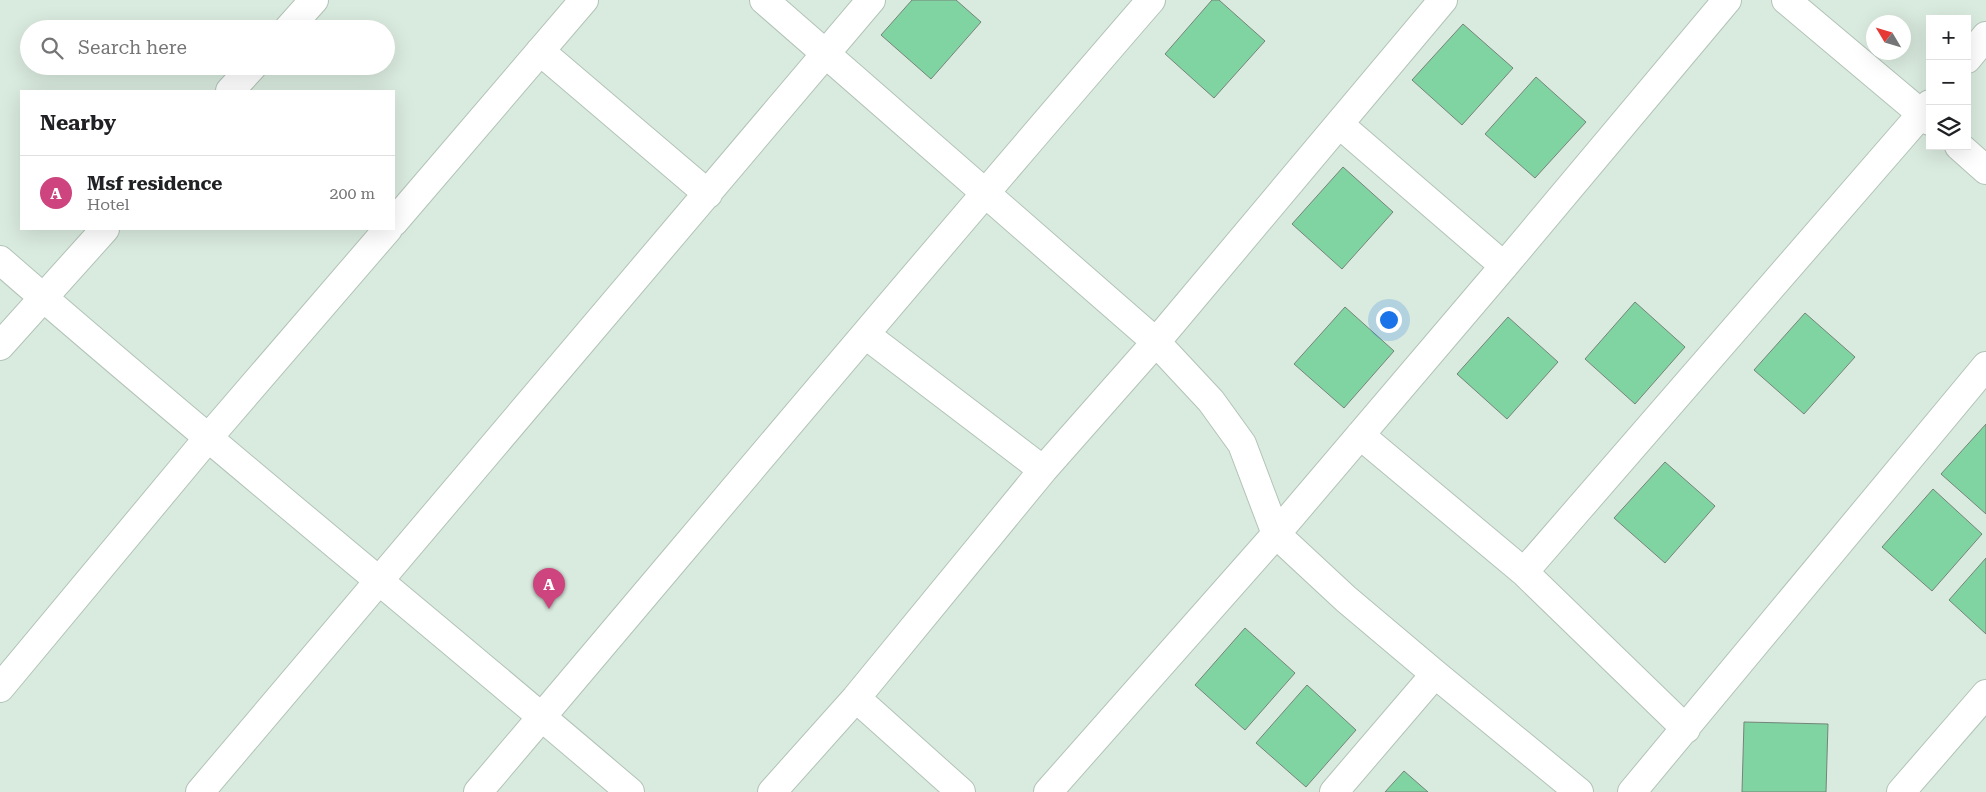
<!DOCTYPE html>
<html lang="en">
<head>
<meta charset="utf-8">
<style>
	:root { --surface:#fff; --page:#f2f2f2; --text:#202124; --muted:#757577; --line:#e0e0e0; --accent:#cd447e }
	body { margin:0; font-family:"Roboto Serif",serif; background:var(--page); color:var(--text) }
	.controls { position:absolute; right:15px; top:15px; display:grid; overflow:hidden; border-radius:0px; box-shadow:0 5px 20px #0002 }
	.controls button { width:45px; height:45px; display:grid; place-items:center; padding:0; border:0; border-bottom:1px solid var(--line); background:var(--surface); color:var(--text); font:25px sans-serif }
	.compass { position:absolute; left:1866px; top:15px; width:45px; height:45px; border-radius:50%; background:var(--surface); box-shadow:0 5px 20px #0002; rotate:308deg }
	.you { position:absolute; left:1388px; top:319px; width:18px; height:18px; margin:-12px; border:4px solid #fff; border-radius:50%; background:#1a73e8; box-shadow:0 0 0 8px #1a73e833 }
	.badge { display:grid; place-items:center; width:32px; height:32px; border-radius:50%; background:var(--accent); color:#fff; font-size:16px; font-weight:700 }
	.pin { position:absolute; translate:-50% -41px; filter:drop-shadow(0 1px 2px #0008) }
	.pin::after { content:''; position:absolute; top:26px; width:18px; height:15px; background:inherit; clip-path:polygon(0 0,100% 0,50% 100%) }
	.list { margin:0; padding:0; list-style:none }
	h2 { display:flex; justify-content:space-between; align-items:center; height:65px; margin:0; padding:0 20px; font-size:21px }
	h2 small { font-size:16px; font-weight:400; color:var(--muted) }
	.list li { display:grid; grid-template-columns:32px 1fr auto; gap:15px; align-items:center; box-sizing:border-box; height:75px; padding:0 20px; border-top:1px solid var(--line) }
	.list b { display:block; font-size:19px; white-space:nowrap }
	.list p { margin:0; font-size:16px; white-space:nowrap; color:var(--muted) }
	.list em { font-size:16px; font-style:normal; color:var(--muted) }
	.icon { flex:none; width:28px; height:28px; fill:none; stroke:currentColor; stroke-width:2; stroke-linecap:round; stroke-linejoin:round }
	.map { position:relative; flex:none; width:1986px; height:792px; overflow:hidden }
	.search { position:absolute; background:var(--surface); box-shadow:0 5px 20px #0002; left:20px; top:20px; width:375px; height:55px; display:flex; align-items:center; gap:12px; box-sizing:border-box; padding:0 18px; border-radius:28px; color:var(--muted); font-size:19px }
	.panel { position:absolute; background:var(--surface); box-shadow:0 5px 20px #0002; left:20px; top:90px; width:375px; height:140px; border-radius:0px }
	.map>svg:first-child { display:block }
</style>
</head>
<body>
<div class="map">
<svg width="1986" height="792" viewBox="0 0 1986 792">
	<rect width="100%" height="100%" fill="#d9eade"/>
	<path fill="#80d4a2" stroke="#748479" d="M912,0H956L981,22L931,79L881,35Z
		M1212,0H1219L1265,41L1214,98L1165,54Z
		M1463,24L1513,68L1462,125L1412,80Z
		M1536,77L1586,122L1535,178L1485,134Z
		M1343,167L1393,212L1342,269L1292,224Z
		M1635,302L1685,347L1635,404L1585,359Z
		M1345,307L1394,351L1344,408L1294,364Z
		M1805,313L1855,357L1804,414L1754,370Z
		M1508,317L1558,362L1507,419L1457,374Z
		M1986,424V514L1941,474Z
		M1665,462L1715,506L1665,563L1614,518Z
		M1933,489L1982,534L1932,591L1882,547Z
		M1986,558V634L1949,600Z
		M1245,628L1295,673L1245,730L1195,685Z
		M1307,685L1356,730L1306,787L1256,743Z
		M1744,722L1828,724L1826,792H1742Z
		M1404,771L1428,792H1385Z"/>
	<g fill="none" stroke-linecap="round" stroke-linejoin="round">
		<g stroke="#b2c3b8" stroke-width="30">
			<path id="minor" d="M764,0L1156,342L1211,401L1242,444L1276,534L1346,599L1435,674L1579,792
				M1786,0L1930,121
				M288,29L314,0
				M540,51L708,194
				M1967,59L1986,36
				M230,91L253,66
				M1339,124L1504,266
				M1959,146L1986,170
				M394,222L584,0
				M0,260C207,441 421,613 630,792
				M866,335L1043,470
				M0,346L105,229
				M1360,435L1524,572L1686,729
				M1524,572L1930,104
				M0,688L208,438L388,229
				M856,698L961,792
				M200,792L871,0
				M478,792C702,528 924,262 1151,0
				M772,792L856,698L1043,470L1156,342L1443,0
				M1048,792L1276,534L1504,266L1727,0
				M1334,792L1435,674
				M1632,792L1986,366
				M1901,792L1986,694"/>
		</g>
		<use href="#minor" stroke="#fff" stroke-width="28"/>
	</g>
</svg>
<div class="controls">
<button>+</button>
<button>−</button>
<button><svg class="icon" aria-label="layers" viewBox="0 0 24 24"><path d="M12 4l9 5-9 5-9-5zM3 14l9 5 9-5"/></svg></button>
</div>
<svg class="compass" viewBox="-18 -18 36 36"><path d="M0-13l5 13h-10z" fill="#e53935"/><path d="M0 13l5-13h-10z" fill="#757577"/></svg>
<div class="you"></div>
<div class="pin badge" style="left:549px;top:609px">A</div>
<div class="search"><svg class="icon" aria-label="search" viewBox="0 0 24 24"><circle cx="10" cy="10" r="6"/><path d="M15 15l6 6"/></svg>Search here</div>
<section class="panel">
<h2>Nearby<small></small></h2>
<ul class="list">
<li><span class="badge">A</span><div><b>Msf residence</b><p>Hotel</p></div><em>200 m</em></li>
</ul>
</section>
</div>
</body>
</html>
